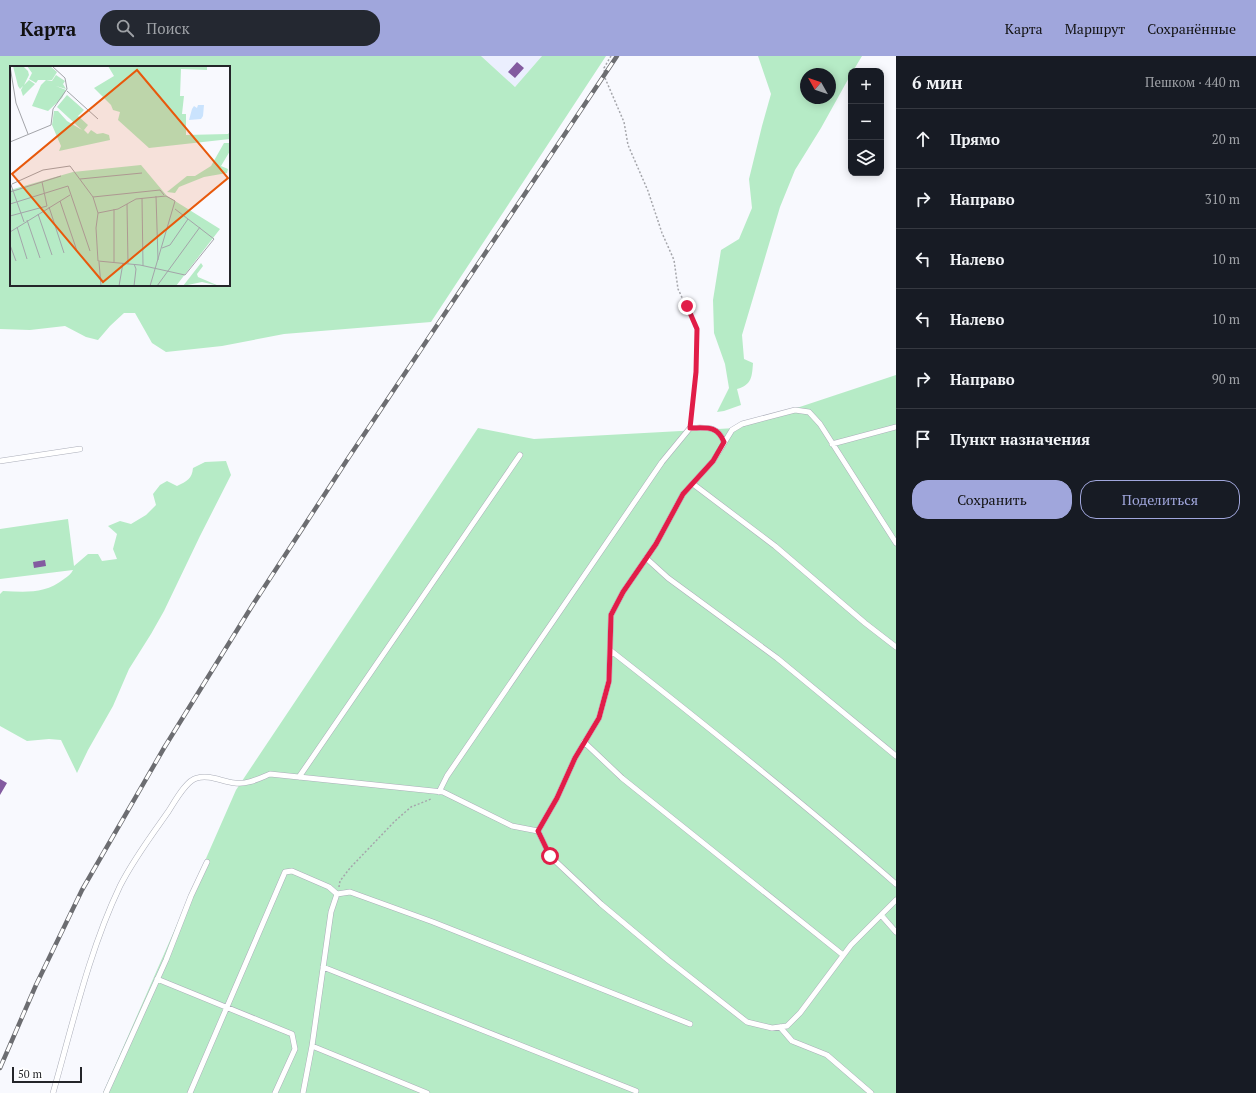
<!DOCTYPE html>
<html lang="ru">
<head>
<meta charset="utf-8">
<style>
	:root { --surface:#171b24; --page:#242831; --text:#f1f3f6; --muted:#9ea1a6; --line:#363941; --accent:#a0a6dc }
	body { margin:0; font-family:"PT Serif",serif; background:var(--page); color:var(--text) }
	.controls { position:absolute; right:12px; top:12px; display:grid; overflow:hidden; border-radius:8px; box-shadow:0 2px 10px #0003 }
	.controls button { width:36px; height:36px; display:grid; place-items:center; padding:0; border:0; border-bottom:1px solid var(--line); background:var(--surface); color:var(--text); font:20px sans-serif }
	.compass { position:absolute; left:800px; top:12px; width:36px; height:36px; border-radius:50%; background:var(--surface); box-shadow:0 2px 10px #0003; rotate:310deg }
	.scale { position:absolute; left:12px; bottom:10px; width:70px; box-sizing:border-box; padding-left:4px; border:2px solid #242529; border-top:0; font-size:11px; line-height:14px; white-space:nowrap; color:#242529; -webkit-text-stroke:3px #fff; paint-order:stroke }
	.stop { position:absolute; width:12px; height:12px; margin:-9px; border:3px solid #e11d48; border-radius:50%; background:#fff }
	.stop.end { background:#e11d48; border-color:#fff; box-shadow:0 1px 4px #0008 }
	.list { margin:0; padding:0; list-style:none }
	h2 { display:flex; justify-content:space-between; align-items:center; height:52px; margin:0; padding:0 16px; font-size:17px }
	h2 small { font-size:13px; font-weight:400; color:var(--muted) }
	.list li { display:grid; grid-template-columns:26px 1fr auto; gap:12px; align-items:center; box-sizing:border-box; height:60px; padding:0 16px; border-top:1px solid var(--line) }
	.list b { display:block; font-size:15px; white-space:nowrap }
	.list em { font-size:13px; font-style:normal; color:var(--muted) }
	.actions { display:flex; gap:8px; padding:12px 16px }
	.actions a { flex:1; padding:9px 0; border:1px solid var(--accent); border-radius:16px; text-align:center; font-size:14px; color:var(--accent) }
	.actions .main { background:var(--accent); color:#111 }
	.icon { flex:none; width:22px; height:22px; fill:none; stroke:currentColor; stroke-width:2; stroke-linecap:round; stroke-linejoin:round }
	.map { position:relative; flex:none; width:896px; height:1037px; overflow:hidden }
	header { display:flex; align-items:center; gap:24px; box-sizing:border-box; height:56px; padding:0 20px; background:var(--accent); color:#111 }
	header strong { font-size:19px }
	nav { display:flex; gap:22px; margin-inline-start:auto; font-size:14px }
	.search { width:280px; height:36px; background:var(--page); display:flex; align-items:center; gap:10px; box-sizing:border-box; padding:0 14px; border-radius:16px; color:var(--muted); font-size:15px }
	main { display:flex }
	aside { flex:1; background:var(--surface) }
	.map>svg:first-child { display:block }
</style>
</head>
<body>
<header>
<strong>Карта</strong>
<div class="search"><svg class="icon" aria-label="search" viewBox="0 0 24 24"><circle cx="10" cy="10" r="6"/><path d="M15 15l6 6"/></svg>Поиск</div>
<nav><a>Карта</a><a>Маршрут</a><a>Сохранённые</a></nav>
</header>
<main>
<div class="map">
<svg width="896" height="1037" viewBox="0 0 896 1037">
	<rect width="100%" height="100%" fill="#f8f9fe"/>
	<path fill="#ebeffe" d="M481,0H542L515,31Z"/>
	<path fill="#b6ebc6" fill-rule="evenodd" d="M0,0H481L515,31L542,0H606L431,266L284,278L222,290L166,296L152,287L135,257H124L110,270L98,284L86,281L65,270L30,274L0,273ZM11,11H229V229H11Z
		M758,0H862L853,15H851V18L821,72L795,114L780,151L742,279L744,303L753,307C752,320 752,329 737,333L741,349L724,355L717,356L729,332L725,308L714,277L713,244L721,194L739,183L752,152L749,123L762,70L771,38ZM806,18H830V42H806Z
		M896,319V1037H103L236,734L478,372L534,383L736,372Z
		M226,405L231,419L200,480L164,555L151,578L129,613L113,650L88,694L77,717L61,684L49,683L27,685L0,670V538L3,535C26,536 45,538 64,523C68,520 71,518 73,514L0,523V473L68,463L74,510L88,498H98L102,505L117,503L113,493L117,478L108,470L120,465L131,468L146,459L156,449L153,438L160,429L167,425L177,430C187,425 192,423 193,412L205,406Z"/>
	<path fill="#835ba0" d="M517,6L524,12L515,22L508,16Z
		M45,504L46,510L34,512L33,506Z
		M0,723L7,727L0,739Z"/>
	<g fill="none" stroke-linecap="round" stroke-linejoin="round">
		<g stroke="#abaeb9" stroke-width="6">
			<path id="service" d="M832,388L896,371
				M0,405L80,393
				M693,428L775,490L865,567L896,591
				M646,502L668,522L777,602L896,700
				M610,594C707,670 803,747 896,828
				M584,686L622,722L843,899
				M299,721L520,399
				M439,736L447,720L662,406L690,372C707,372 717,369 724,386
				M538,775L557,742L575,702L599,662L609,625L611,559L623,536L656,488L683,438L713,405L732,374L742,368L795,354L809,356L820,368L896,487
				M881,859L896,876
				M323,911L636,1035
				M157,923L292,978L295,993L275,1037
				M780,971L792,985L827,999L871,1037
				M312,990L427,1037
				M53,1037C73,967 89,895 120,830C133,804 151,780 168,756C174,747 186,724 197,722C209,718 223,726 235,727C247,729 260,722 270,718L443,736L512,770L538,775L550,800L601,848L668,904L747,966L772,972L787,970L800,957L851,889L896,844
				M106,1037L166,904L191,840L207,806
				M190,1037L285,816L292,815L329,831L337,838L350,836L433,866L690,968
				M303,1037L312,990L331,856L337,838"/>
		</g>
		<path stroke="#a5a6ab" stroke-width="1.5" stroke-dasharray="2 2" stroke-linecap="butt" d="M611,0L604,12L605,22L624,66L628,89L648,135L662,177L674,204L678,233L697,273L696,315L691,364
			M339,831L340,825L350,812L395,765L411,751L431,743"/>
		<use href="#service" stroke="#fff" stroke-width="5"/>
		<g stroke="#6c6d71" stroke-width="4.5">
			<path id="rail" d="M0,1012L36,929L82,834L164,692L252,550L347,404L617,0"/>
		</g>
		<use href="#rail" stroke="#fff" stroke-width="3" stroke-dasharray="9" stroke-linecap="butt"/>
	</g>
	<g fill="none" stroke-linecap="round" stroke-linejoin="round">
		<path stroke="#e11d48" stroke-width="5" d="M550,800L538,775L557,742L575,702L599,662L609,625L611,559L623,536L656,488L683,438L713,405L724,386C717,369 707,372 690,372L696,316L697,273L687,250"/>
	</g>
	<g transform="translate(10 10)">
		<rect width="220" height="220" fill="#f8f9fe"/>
		<path d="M3,0H13L18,5L19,9L14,19L19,14L25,18L13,30L11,24L13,20L10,23L8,20ZM17,0H40L47,6L42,14H28L26,17L19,13L22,7ZM98,0H220L197,1V4L171,3L170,30H174L172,48H176V69L218,68L220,66V73L139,82L108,54L110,46L103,44L101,39L84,22L104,10ZM46,9L55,15L53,18L56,23L46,20L56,24L52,32L38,45L22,40L31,19L36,14L42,15ZM57,29L74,44L68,50L78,59L74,64L78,68L81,64L87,68L93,67L99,69L100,74L49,85L51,80L42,59L44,45H48L57,55L72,64L47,41ZM214,77H220V85L211,100L218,103L217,107L194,111L169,121L165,127L157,126L177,110H185L201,100ZM131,99L157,130L210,163L166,220H0V124L63,106ZM191,197L193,200L187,208L188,211L209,220L192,216L173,220Z" fill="#b6ebc6"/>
		<path d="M188,39H194L193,50L191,53L179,54L182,43L184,40L187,42Z" fill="#cae3fd"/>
		<path fill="none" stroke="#a3a4a9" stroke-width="1" d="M0,0L6,37L18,68M57,25L88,53M0,76L41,59L43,43L57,23L55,12L42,0M70,113L132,107M0,116L14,156M2,118L33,104L60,100L83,131L88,147L86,162L88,195L130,199L175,209L204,173L165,143M0,126L51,110M146,130L148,194M83,131L150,124L154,129M132,132L133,200M50,135L67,185M0,138L58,120L80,185M117,138L118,197M39,141L54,187M104,143V196M88,147L108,143L126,133L156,130L165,135L140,220M28,148L42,189M0,150L37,140L32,116M17,154L30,192M7,161L17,193M0,166L60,129M0,179L6,195M152,182L160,179L178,153M89,196L91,220M124,198L126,203L124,220M109,220L113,197M147,220L190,161"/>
		<path fill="#e8590c" fill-opacity="0.15" stroke="#e8590c" stroke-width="2" d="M127,4L218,112L93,216L2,108Z"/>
		<rect width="220" height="220" fill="none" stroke="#242529" stroke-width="2"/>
	</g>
</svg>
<div class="controls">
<button>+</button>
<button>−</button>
<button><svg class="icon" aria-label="layers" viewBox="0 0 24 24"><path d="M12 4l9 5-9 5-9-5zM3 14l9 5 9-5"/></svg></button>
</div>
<svg class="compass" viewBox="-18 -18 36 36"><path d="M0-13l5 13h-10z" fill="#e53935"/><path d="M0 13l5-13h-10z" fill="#9ea1a6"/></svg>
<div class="scale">50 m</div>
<div class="stop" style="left:550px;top:800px"></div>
<div class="stop end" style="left:687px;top:250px"></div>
</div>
<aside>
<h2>6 мин<small>Пешком · 440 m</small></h2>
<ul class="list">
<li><svg class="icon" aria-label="ahead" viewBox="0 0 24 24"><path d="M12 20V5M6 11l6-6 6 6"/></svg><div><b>Прямо</b></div><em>20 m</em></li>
<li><svg class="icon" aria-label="right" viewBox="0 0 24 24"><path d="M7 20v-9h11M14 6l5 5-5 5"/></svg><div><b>Направо</b></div><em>310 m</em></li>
<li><svg class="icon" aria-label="left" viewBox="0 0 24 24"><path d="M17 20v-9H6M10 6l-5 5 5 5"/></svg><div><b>Налево</b></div><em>10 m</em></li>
<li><svg class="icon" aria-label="left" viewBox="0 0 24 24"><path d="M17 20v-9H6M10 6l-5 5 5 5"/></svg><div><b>Налево</b></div><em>10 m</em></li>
<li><svg class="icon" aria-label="right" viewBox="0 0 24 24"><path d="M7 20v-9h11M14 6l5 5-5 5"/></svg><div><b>Направо</b></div><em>90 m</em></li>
<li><svg class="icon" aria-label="arrive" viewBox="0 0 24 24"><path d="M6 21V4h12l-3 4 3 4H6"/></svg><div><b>Пункт назначения</b></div></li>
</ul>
<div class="actions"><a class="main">Сохранить</a><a>Поделиться</a></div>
</aside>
</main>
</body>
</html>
